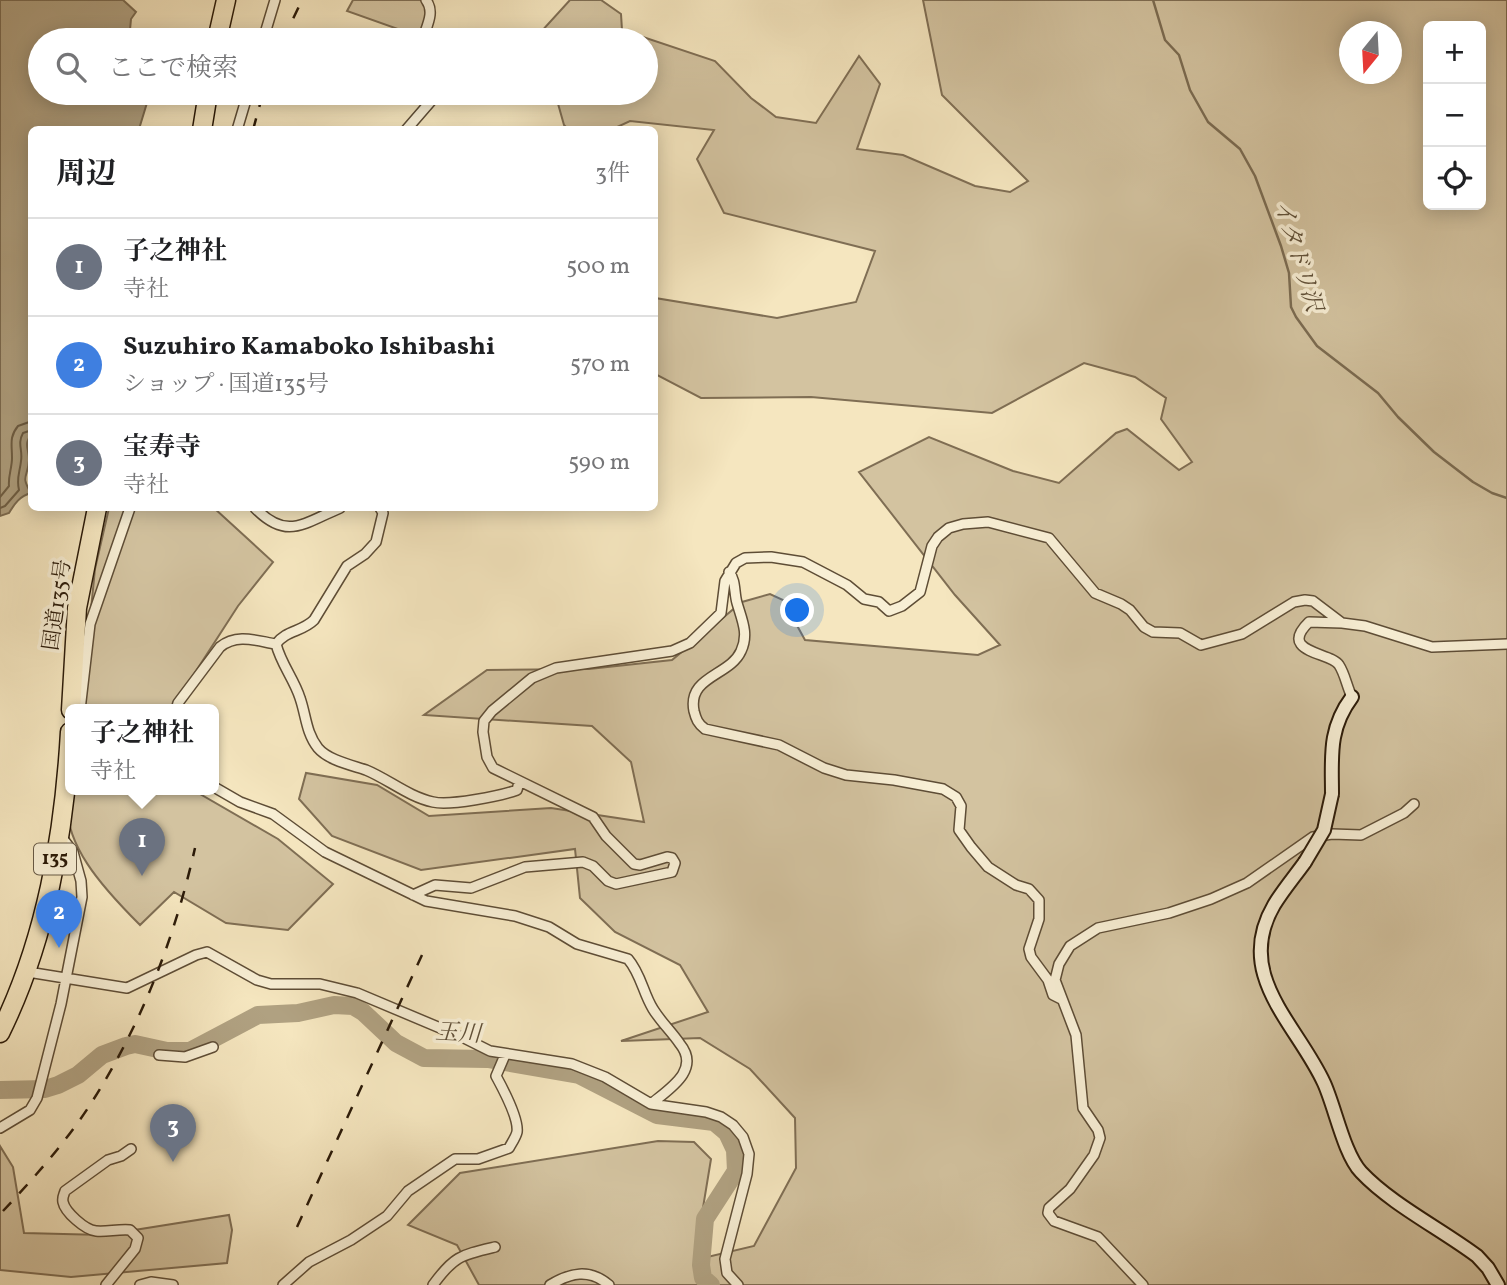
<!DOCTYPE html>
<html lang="ja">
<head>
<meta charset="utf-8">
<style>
	:root { --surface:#fff; --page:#f6f6f6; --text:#202124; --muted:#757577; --line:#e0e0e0; --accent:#8f2418 }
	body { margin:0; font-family:Vollkorn,"Noto Serif JP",serif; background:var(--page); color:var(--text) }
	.controls { position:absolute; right:21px; top:21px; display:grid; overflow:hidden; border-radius:10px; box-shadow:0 4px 18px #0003 }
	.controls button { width:63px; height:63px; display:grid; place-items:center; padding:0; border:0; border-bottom:2px solid var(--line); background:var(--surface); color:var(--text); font:35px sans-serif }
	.compass { position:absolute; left:1339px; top:21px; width:63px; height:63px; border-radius:50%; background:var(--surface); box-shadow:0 4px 18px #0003; rotate:198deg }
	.you { position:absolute; left:798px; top:611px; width:24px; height:24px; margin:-18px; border:5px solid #fff; border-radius:50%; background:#1a73e8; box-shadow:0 0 0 10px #1a73e833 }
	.badge { display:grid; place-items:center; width:46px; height:46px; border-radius:50%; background:var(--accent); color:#fff; font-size:23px; font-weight:700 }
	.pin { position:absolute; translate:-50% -58px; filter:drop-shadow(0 2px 4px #0008) }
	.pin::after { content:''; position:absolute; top:37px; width:24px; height:21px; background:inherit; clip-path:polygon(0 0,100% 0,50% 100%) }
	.popup { position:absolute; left:65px; top:704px; width:154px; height:91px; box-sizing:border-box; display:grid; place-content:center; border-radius:10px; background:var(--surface); filter:drop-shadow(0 2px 5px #0005); font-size:23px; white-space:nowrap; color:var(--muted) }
	.popup b { font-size:26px; color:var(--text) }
	.popup::after { content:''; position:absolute; left:50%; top:100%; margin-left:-14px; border:14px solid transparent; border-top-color:var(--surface) }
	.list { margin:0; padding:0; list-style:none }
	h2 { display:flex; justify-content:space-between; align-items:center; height:91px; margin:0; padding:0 28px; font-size:30px }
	h2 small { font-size:23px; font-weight:400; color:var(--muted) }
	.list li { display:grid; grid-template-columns:46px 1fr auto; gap:21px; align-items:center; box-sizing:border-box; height:98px; padding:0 28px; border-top:2px solid var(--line) }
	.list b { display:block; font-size:26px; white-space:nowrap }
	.list p { margin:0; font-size:23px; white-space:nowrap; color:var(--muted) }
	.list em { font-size:23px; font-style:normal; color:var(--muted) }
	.icon { flex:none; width:38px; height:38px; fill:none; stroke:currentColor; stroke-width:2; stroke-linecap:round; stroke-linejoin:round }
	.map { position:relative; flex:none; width:1507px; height:1285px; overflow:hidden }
	.search { position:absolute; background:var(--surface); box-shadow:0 4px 18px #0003; left:28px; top:28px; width:630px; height:77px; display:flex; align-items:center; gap:18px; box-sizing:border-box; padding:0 24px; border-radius:38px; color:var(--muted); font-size:26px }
	.panel { position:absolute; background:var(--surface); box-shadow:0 4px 18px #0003; left:28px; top:126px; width:630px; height:385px; border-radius:10px }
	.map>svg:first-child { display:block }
</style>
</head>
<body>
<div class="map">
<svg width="1507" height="1285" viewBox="0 0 1507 1285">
	<rect width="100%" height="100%" fill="#f5e6bf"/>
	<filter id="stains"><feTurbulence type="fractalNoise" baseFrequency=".00286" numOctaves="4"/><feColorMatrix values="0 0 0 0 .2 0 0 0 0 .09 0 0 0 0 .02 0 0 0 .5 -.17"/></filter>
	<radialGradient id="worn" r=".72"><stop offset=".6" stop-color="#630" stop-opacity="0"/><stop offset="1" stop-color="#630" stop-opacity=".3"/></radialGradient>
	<path fill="#d3c3a0" stroke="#7f6e54" stroke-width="2" fill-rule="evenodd" d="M353,0H426L430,6L423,38L347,11Z
		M570,0H601L621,14L622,30L715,61L751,98L776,117L816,123L859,56L880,84L857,149L903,155L975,186L1010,192L1028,181L942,95L923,0H1507V1285H479L457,1245L408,1225L460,1173L658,1141L694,1142L711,1159L699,1232V1259L754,1246L796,1168L795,1118L750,1069L700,1038L621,1041L708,1012L680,965L615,932L580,898L575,849L421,870L332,836L299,799L306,773L377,785L429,816L551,808L644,822L631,762L592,726L424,715L487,670L589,669L672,660L742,602L770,594L783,600L805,640L978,655L1000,645L955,595L859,472L929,437L1013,471L1059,483L1116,433L1127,429L1179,470L1192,462L1161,419L1166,398L1135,377L1084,363L992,413L811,397L701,398L655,374V298L777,318L856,302L875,251L724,213L697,159L714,130L630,121L613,129H568L564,125L555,93H646V40H540L539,34ZM1428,26H1481V205H1428ZM1350,32H1392V74H1350Z
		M109,508H214L273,562L238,606L187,685L179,710H81L95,569Z
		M70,790H193L278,839L333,884L288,930L226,923L174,892L140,925C108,893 55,839 70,790Z
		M0,1146L13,1167L24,1233L103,1235L229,1215L232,1230L227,1263L71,1277L0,1270Z"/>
	<path fill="#b0a181" stroke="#7b6b51" stroke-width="2" d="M0,0H123L136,12L131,19L130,30L137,40H40V93H150L139,129L32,130V433C23,446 29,447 29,460C28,478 20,475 31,493C20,496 15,503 9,513L0,516Z"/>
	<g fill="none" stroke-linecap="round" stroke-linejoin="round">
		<path stroke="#6e5e44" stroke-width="2" d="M0,497L9,486C8,476 12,468 12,458C12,444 9,437 18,426L32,421
			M0,508L5,506L19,490C16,478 20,472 21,461C23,450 17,444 23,433L32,430"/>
		<path stroke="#7b6b51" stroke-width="2.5" d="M1153,0L1165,40L1179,55L1190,90L1208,122L1240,149L1255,176L1281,246L1289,273L1291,307L1296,317L1317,346L1378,393L1398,417L1434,452L1473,482L1492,493L1507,498"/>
		<path stroke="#b0a181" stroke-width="18" d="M0,1090L45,1089L58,1085L78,1075L102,1055L126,1046L135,1044L167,1051H190L258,1015L298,1013L334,1005L353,1006L363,1012L396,1043L424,1058L488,1059L579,1075L657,1115L714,1122L727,1133L735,1150L736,1171L705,1219L701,1265L703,1278L711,1285"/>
		<g stroke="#5e4d36" stroke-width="12">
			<path id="street" d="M426,0C435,12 427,25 423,38L428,40
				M263,40L275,0
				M237,130L248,93
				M406,130L438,93
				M255,508C287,541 304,523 340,508
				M380,508L383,513L376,542L365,554L347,566L314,620C302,632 286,630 276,644C281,664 294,679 300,698C306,715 306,733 318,748C328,760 351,765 366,770C388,779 409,797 433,802C450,806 500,796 517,790L519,782
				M729,572C736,580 734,593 737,603C742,620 749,634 741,651C730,676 687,676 694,711C696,719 698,724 705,729L779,745L824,768L846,775L894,780L943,789L956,797L961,806L959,830L971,847L988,867L1016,885L1029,889L1039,900V919L1029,949L1031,957L1048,980L1053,995L1061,999
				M1342,623L1309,622C1277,653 1331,652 1339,665C1345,674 1347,687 1352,697
				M80,710L90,624L130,508
				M176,710L178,703L220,647C237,633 257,641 276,644
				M214,787L240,802L273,814L325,852L426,901L515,916L549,927L577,944L628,959C641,974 643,993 653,1009C661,1022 671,1031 680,1044C701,1070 669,1089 651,1104
				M413,895L435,885L471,888L525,867L583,862L593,866L608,881L616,884L672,872L675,863L672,858L667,857L640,865L634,864L606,836L593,817L493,768L487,757L483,732L484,721L492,711L532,678L556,668L672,651L690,643L721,613L725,581L736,563L745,558L771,557L803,562L847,585L864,599L879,602L889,611L902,606L920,592L932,546L938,537L949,528L963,524L988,522L1049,538L1095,593L1121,604L1130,610L1144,627L1153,632L1180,633L1201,645L1242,634L1294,602L1305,600L1313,601L1342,623L1365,626L1432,647L1507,644
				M28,972L127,988L196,955L207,952L257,980L271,984H320L357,993L464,1038L490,1051L572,1064L605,1077L651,1104L706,1112L721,1117L733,1125L743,1137L749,1154L747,1174L725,1259L727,1273L738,1285
				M159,1055L185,1057L213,1047
				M0,1128L30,1110L37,1098L61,1004L82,897L81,881L73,852L60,835
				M106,1285L135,1249L138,1238L130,1230C118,1229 107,1232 96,1231C85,1230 65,1212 63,1202C62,1197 64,1195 65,1191L108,1160L121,1156L131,1149
				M140,1285L151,1282L173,1285
				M283,1285L309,1262L351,1240L387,1216L408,1191L455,1159H478L509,1148C511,1144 516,1137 517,1132C519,1119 502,1087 496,1076L505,1055
				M433,1285C454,1256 461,1255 495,1247
				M550,1285C570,1273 589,1268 609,1285
				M1143,1285L1098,1237L1054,1221L1048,1213L1049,1208L1070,1189L1094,1155L1100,1138L1098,1130L1083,1108L1076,1035L1055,980L1059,964L1070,946L1098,928L1169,913L1211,899L1247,883L1313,837L1332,834L1361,835L1404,813L1414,804"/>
		</g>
		<g stroke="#2b1a08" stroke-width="16">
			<path id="secondary" d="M1332,794C1332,757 1328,729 1352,697
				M1305,862C1295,876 1283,890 1274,905C1233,975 1297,1024 1324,1083C1335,1107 1344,1154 1361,1172C1391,1204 1441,1229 1477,1256L1488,1268L1498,1285"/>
		</g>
		<g stroke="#2b1a08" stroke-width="21">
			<path id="highway" d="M217,40L226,0
				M202,130L208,93
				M71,710L77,608L97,508
				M0,1033C46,940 64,836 70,732"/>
		</g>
		<use href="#street" stroke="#f8efd5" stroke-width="9"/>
		<use href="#secondary" stroke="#f8efd5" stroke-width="12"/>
		<use href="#highway" stroke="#f5e6bf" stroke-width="18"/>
		<path stroke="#2b1a08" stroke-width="2.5" stroke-dasharray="12 12" stroke-linecap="butt" d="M283,40L302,0
			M253,130L263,93
			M3,1211C33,1179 64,1144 88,1108C140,1028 174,941 195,848
			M297,1227L422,955"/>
		<g stroke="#2b1a08" stroke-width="16" stroke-linecap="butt">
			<path id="secondary-bridge" d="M1305,862L1324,830L1332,794"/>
		</g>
		<use href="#secondary-bridge" stroke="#f8efd5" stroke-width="12"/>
	</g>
	<g text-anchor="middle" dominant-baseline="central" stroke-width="7" stroke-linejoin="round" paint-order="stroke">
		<rect fill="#f8efd5" stroke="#685a46" stroke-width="2" x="34" y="843.5" width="42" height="31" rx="5"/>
		<g font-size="19" font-weight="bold" fill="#2b1a08">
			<text x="55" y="859">135</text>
		</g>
		<g font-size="21" fill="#2b1a08" stroke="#f8efd5">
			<text transform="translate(58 605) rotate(-82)">国道135号</text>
		</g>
		<g font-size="23" font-style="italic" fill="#605038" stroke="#f8efd5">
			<text transform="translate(1297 256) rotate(73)">イタドリ沢</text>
			<text transform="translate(458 1034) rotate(3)">玉川</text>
		</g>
	</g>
	<rect width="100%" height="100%" filter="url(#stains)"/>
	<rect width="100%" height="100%" fill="url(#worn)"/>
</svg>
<div class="controls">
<button>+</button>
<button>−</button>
<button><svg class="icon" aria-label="locate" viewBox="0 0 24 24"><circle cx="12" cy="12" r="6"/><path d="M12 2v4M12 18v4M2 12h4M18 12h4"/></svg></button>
</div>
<svg class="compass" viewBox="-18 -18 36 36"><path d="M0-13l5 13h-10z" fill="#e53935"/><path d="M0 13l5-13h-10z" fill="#757577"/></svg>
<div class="you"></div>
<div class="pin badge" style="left:142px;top:876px;background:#6b7280">1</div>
<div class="popup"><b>子之神社</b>寺社</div>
<div class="pin badge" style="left:59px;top:948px;background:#3f7fe0">2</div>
<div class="pin badge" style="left:173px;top:1162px;background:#6b7280">3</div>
<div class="search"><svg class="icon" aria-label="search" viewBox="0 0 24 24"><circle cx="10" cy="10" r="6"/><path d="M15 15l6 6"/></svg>ここで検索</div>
<section class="panel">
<h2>周辺<small>3件</small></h2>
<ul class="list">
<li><span class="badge" style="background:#6b7280">1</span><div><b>子之神社</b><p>寺社</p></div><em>500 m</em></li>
<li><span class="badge" style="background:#3f7fe0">2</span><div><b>Suzuhiro Kamaboko Ishibashi</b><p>ショップ · 国道135号</p></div><em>570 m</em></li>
<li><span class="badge" style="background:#6b7280">3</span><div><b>宝寿寺</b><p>寺社</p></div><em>590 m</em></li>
</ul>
</section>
</div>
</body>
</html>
